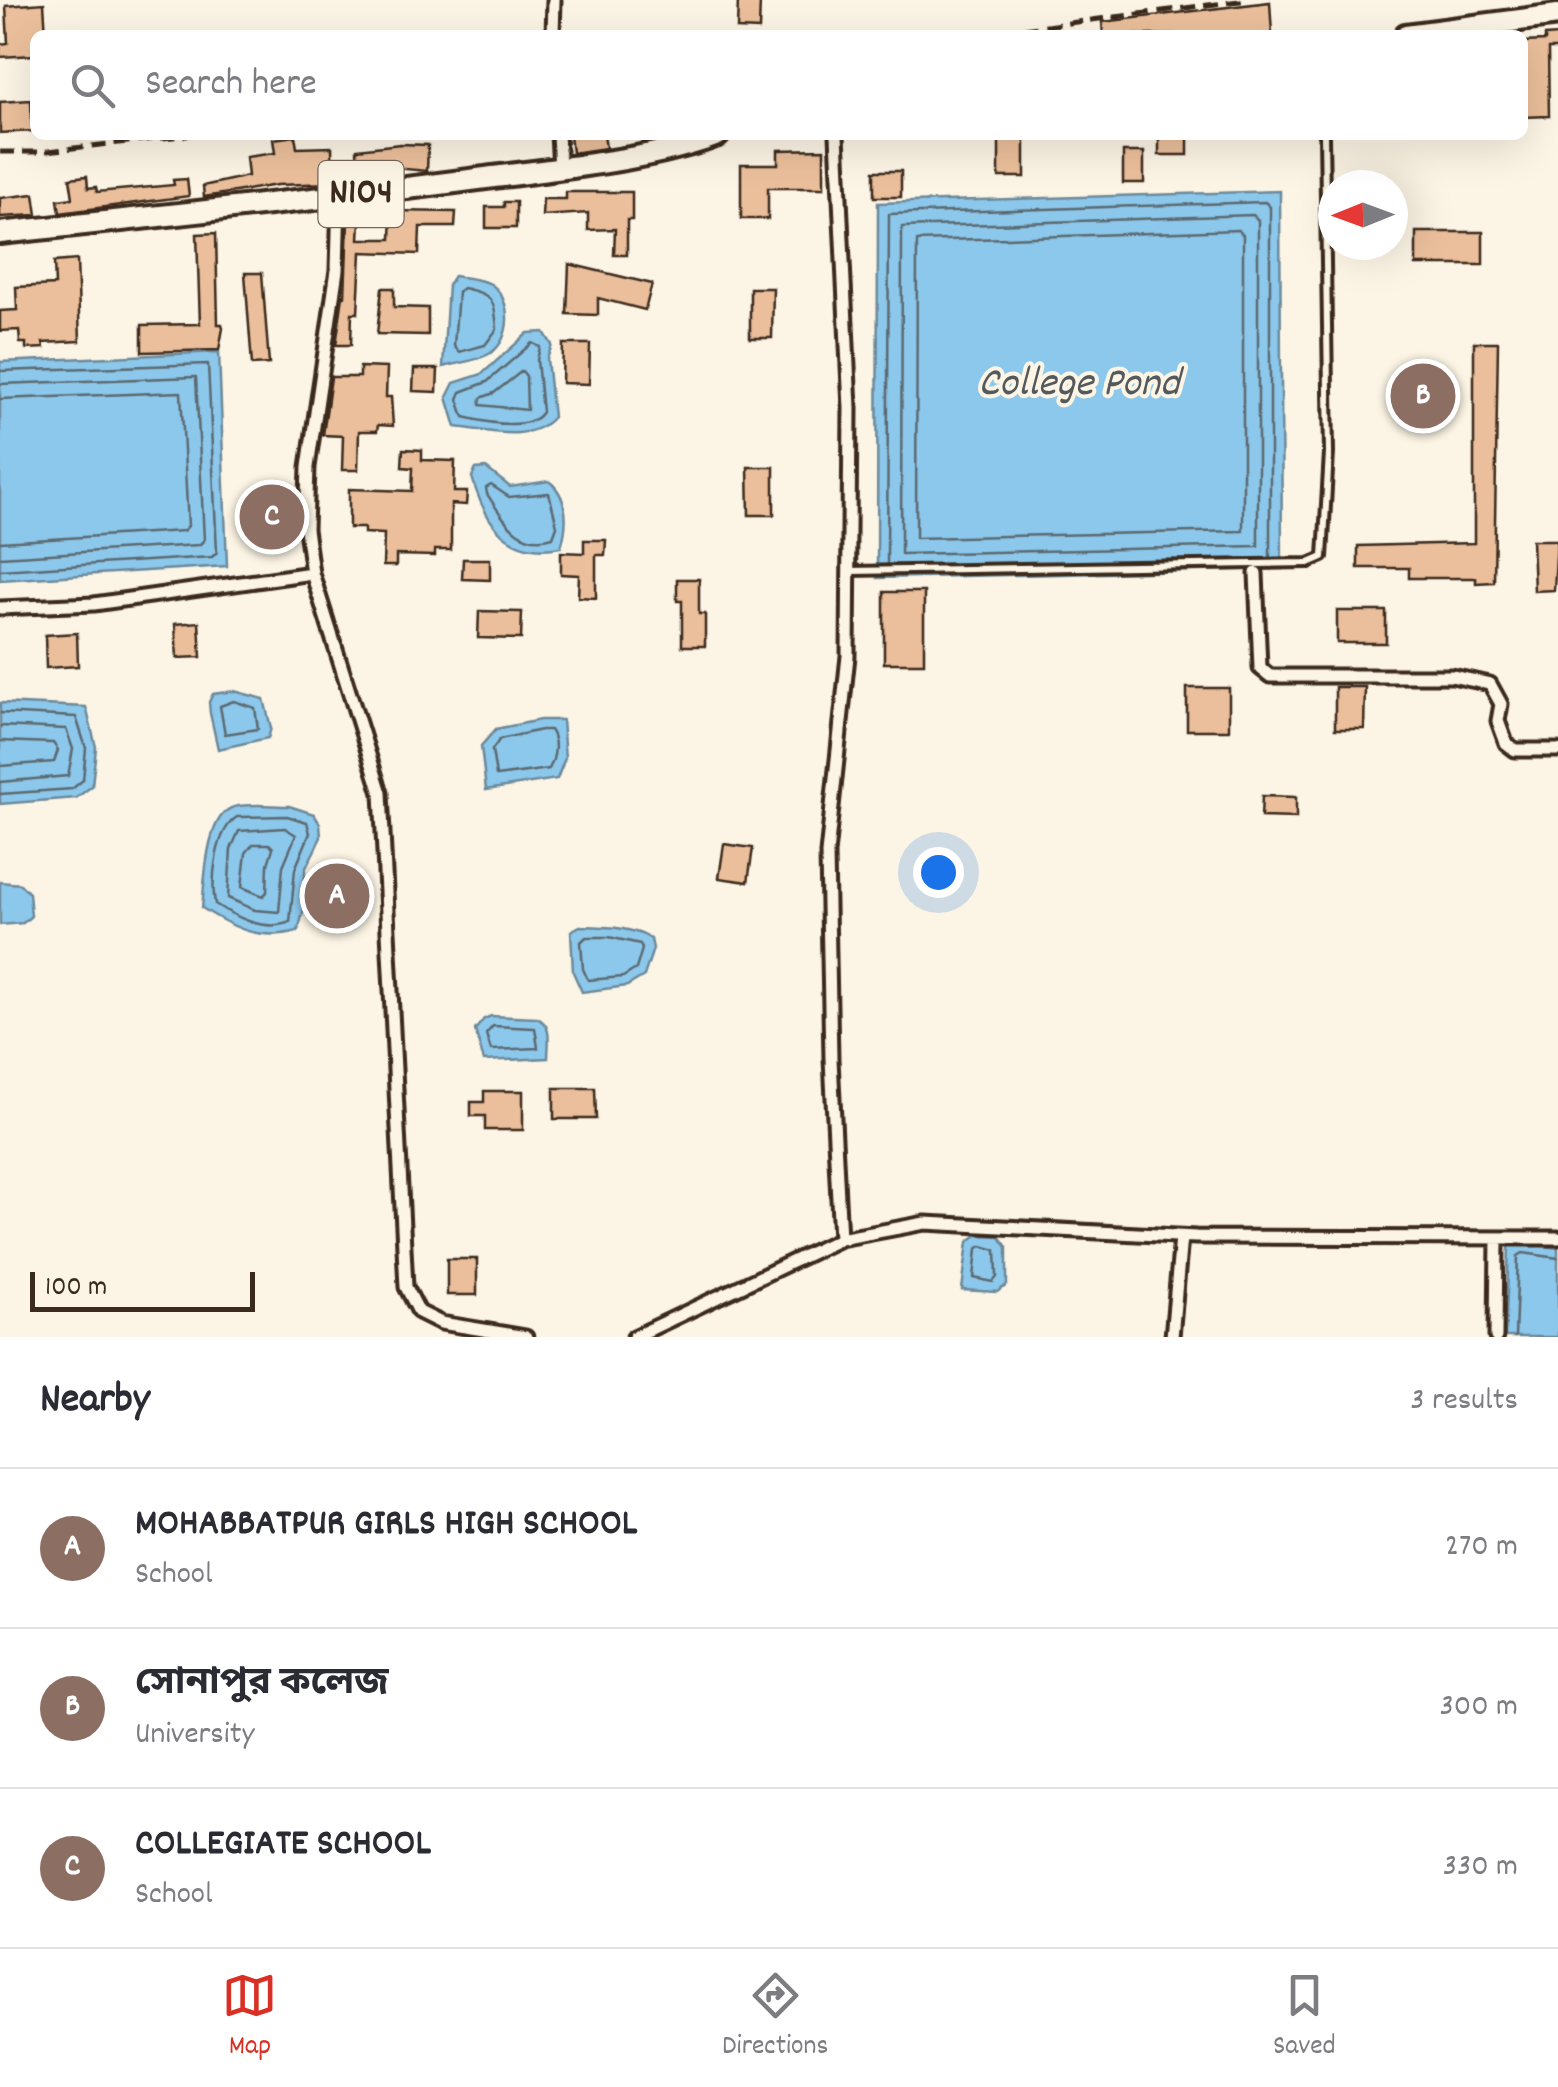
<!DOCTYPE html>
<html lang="en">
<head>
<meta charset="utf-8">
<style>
	:root { --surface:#fff; --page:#f2f2f3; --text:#2b2b33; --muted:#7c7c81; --line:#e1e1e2; --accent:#d93025 }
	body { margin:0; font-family:Dekko,"Noto Sans Bengali",sans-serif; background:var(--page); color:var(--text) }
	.compass { position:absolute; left:1318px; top:170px; width:90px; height:90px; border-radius:50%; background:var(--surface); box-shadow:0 10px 40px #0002; rotate:269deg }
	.scale { position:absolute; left:30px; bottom:25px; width:225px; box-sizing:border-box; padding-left:10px; border:5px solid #3b2a1e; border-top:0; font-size:28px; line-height:35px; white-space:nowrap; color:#3b2a1e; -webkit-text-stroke:8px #fcf5e5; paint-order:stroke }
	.you { position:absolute; left:938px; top:872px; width:35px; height:35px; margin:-25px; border:8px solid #fff; border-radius:50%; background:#1a73e8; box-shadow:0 0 0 15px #1a73e833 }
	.badge { display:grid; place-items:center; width:65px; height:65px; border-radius:50%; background:var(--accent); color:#fff; font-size:32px; font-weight:700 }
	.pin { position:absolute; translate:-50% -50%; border:5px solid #fff; box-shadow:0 2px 10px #0006 }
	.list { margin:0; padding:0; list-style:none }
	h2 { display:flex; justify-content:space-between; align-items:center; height:130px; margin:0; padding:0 40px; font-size:42px }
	h2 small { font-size:32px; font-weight:400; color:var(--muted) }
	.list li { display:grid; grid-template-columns:65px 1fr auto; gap:30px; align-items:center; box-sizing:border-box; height:160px; padding:0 40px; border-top:2px solid var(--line) }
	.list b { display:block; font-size:38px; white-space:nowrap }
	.list p { margin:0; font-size:32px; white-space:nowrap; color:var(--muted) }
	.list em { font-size:32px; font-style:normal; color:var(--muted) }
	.icon { flex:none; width:55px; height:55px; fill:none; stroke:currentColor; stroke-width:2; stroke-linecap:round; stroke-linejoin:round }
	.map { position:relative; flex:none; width:1558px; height:1337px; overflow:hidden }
	.search { position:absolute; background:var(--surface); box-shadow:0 10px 40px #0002; left:30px; right:30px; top:30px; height:110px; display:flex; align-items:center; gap:25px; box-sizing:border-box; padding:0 35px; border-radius:15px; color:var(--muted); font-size:38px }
	.sheet { height:610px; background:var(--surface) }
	nav { display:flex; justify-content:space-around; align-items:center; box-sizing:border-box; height:140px; border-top:2px solid var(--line); background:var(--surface); font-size:28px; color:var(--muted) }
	nav a { display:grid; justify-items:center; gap:5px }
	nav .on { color:var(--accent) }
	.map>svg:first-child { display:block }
</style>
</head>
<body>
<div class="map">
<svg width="1558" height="1337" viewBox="0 0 1558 1337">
	<rect width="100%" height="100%" fill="#fcf5e5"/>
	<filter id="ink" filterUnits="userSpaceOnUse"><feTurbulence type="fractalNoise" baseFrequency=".01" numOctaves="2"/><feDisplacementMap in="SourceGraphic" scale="20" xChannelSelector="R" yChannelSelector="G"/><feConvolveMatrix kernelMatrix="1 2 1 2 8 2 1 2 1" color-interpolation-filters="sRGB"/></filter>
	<g filter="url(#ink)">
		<path fill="#8cc8ec" stroke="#6c899a" stroke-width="2.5" d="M1280,191L1282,569L877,578L878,203Z
			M454,276C465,278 483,279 492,285C513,300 512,341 489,354C477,361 457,363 443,367L448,285Z
			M544,332L552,345L547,359L553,417C530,444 488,430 456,427L447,397L454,383L482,374L528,333Z
			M219,352L227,566L0,580V362Z
			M486,468L510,487L549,481C569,497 568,525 561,547C508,557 485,524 472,477L476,469Z
			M234,691L264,699L271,728L268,738L218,749L210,713L209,702L213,694Z
			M0,703L86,707L96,747L92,786L76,798L0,804Z
			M540,720H562L565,758L557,779L486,790L481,746L496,729Z
			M289,806L314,814L320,824L321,837L305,870L304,909L298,931C260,941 235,929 202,908C205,884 205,815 234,807C251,803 272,806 289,806Z
			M0,882L20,884L29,893L31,916L23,923L0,925Z
			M580,926C603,927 631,926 651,939L653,949L644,976L627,986L582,992L573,972L571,931Z
			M491,1016L537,1018C553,1025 548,1043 548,1058L484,1061L475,1030L484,1019Z
			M977,1235L999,1236L1007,1247V1285L997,1292L962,1290L968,1242Z
			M1513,1241L1558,1248V1337H1505L1509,1248Z"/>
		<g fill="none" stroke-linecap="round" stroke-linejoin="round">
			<path stroke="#5b6970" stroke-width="2.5" d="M1253,215L1258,220V546L901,554L902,227Z
				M1238,230L1243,235V531L916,538L917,241Z
				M463,288C494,295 494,299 497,329L485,345L459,352L454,346L458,292Z
				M532,343L540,347L537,360L542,412C530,432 484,422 464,417L458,399L461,392L487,382Z
				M0,371L208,364L217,552L212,557L0,570
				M522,371L526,376L527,410L480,405L481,398L494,393Z
				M0,384L196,377L204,540L199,545L0,557
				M0,399L181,392L188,526L183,531L0,542
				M491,485L509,497L549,493L557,526L553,537C518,548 504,519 487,494L486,488Z
				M887,565L889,214L1265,202L1270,207V558
				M234,701L255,708L258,729L225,734L220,706Z
				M0,713L76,717L86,748L83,780L72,789L0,794
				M0,726L66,729L73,749L68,776L0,782
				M541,730H550C558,741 555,758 549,769L496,776L492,750L500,739Z
				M0,741L53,743L58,750L54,762L0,766
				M287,816L307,822L310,833L295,869L290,922C265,932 237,918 215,904C211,880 215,831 237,817Z
				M285,828L296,835L283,866L279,912L255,910L228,898L231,849L239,831Z
				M253,844H269L273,848L268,864L267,892L263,896L242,887L246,853Z
				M586,937H609L640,944L642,949L636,969L623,977L588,980L583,969L581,942Z
				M493,1026L535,1028L538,1048L491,1050L486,1034Z
				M982,1246L996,1250L997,1277L993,1282L974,1278L977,1249Z
				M1515,1337L1518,1256L1523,1253L1558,1258"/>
		</g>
		<path fill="#ebbf9b" stroke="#3b2a1e" stroke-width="2.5" d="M738,0H760L759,30L737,29Z
			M1270,2L1272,35H1103L1102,22Z
			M44,3L46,35H35V55L0,57V44L8,43L6,6Z
			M1558,35V49H1548L1549,116L1523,117V42L1545,41V36Z
			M31,100L32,131L0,133V102Z
			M570,135H604L606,148L572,153Z
			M999,135H1025V177H999Z
			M1188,135V155H1159V136Z
			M295,136L297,148L332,147L333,183L277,185L204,197L203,186L248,176L246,157L275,153L273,139Z
			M400,144L428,145L427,171L373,166V173L358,174L357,149Z
			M824,149V188H768V219H741V164H778V150Z
			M1123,152H1144V183H1123Z
			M874,171H901V197H874Z
			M87,176L88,188L96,187L97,192L174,185L173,180L187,179L189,196L60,213L58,200L73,198L70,178Z
			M566,192H632V220H627V255H614L615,229L588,230V213L542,216L543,199H566Z
			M34,194L37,215L0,217V198Z
			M504,202H516V228H486V207H504Z
			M392,211L456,212L455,227H420L419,254L361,252L358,313H352L351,345H336L343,296H345L348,221H360L359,239H391Z
			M1416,232H1483V265H1416Z
			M216,233L218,324H222L223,328L219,350L142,352V325L200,324L197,234Z
			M77,260L80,341L43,343L44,348L26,349V343H20L19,330L0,331V311L17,310L16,287L55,285L54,262Z
			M569,264L652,284L645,310L598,298V315L567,314Z
			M245,273H262L269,364L252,365Z
			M382,288H394V307L428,308V335L377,334Z
			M750,288H773L772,338H750Z
			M1474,342H1498L1494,582L1476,583V578H1409V568H1358V546L1474,543Z
			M563,344H590L589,384L562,383Z
			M360,367L387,368L386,397H391L393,426L378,425L377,431H359L358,470H342L343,436L323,435L331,377H360Z
			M414,369H438L437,392L413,391Z
			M403,449L422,450V460L455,461L454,492H467L466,505L451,504V550H435V556L396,555V566H383L384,534L364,533V528H349V489L412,491L413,468L402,467Z
			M748,467H774V515H749Z
			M584,540H606L605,555H596V598L578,597L579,575L561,574V552L584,553Z
			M1532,540H1557L1554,590L1534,591Z
			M463,559H490V580L462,579Z
			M677,579H699V614H705V646H682V601H677Z
			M884,592H924V663H884Z
			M479,611L522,612L521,639L478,638Z
			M1337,611H1386V643H1337Z
			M199,622L201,657L177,658L175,624Z
			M77,633L78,666L46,668L45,635Z
			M1335,687H1365L1364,729H1335Z
			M1187,688H1229V730H1187Z
			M1262,796L1296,797V818L1261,817Z
			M724,844L753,848L748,882L719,878Z
			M554,1088H595L596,1119H554Z
			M484,1091H523V1130H485V1116H471V1102H484Z
			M447,1259H477V1295H447Z"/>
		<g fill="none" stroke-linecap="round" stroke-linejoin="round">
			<g stroke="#3b2a1e" stroke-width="14">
				<path id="lane" d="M850,571L1309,563L1323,557L1329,453L1324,135"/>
			</g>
			<g stroke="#3b2a1e" stroke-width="19">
				<path id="street" d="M553,35L554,0
					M558,135L560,168
					M837,135L850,408L848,656L827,854L831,1059L840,1239
					M339,197L337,270L308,467L306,529L312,573L381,793L406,1287L419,1312L441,1323L526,1337
					M1256,573L1260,668L1270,676H1452L1490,684L1501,704L1498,721L1506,743L1515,750H1558
					M0,608L94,604L312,573
					M634,1337L840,1239L925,1223L1196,1237L1558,1238
					M1172,1337L1181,1237
					M1496,1337L1497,1238"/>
			</g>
			<g stroke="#3b2a1e" stroke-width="28">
				<path id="highway" d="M1406,35L1558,15
					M0,233C160,216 319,200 478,179C552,169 650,161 718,135"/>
			</g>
			<use href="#lane" stroke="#fcf5e5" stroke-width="6"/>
			<use href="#street" stroke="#fcf5e5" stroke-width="11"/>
			<use href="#highway" stroke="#fcf5e5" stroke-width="20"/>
			<path stroke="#3b2a1e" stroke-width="5" stroke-dasharray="15 8" stroke-linecap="butt" d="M976,35L1247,0
				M0,152H38L190,135"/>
		</g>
	</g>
	<g text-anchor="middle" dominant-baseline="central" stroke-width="8" stroke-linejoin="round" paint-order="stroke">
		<rect fill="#fcf5e5" stroke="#75675a" stroke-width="2.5" x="318.5" y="161" width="85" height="66" rx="8"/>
		<g font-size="38" font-weight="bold" fill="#3b2a1e">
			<text x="361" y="194">N104</text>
		</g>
		<g font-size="42" font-style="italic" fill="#53595c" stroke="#fcf5e5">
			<text x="1079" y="386">College Pond</text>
		</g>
	</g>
</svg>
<svg class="compass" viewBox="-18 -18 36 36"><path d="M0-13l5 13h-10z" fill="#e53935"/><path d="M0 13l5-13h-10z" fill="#7c7c81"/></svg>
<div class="scale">100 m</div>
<div class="you"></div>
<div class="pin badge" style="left:337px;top:896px;background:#8d6e63">A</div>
<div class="pin badge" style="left:1423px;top:396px;background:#8d6e63">B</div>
<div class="pin badge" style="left:272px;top:517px;background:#8d6e63">C</div>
<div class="search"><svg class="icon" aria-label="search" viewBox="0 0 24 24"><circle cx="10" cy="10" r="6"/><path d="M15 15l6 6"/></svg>Search here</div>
</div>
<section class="sheet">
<h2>Nearby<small>3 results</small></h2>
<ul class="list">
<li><span class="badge" style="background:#8d6e63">A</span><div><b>MOHABBATPUR GIRLS HIGH SCHOOL</b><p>School</p></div><em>270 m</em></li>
<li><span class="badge" style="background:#8d6e63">B</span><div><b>সোনাপুর কলেজ</b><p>University</p></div><em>300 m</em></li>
<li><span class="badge" style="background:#8d6e63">C</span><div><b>COLLEGIATE SCHOOL</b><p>School</p></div><em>330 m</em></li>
</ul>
</section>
<nav>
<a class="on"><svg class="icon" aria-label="map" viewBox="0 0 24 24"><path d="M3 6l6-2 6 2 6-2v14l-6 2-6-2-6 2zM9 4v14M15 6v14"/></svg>Map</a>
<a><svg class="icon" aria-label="directions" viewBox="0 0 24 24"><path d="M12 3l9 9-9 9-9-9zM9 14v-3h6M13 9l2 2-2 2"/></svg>Directions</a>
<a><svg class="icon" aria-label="saved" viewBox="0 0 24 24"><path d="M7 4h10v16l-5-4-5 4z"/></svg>Saved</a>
</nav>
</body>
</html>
